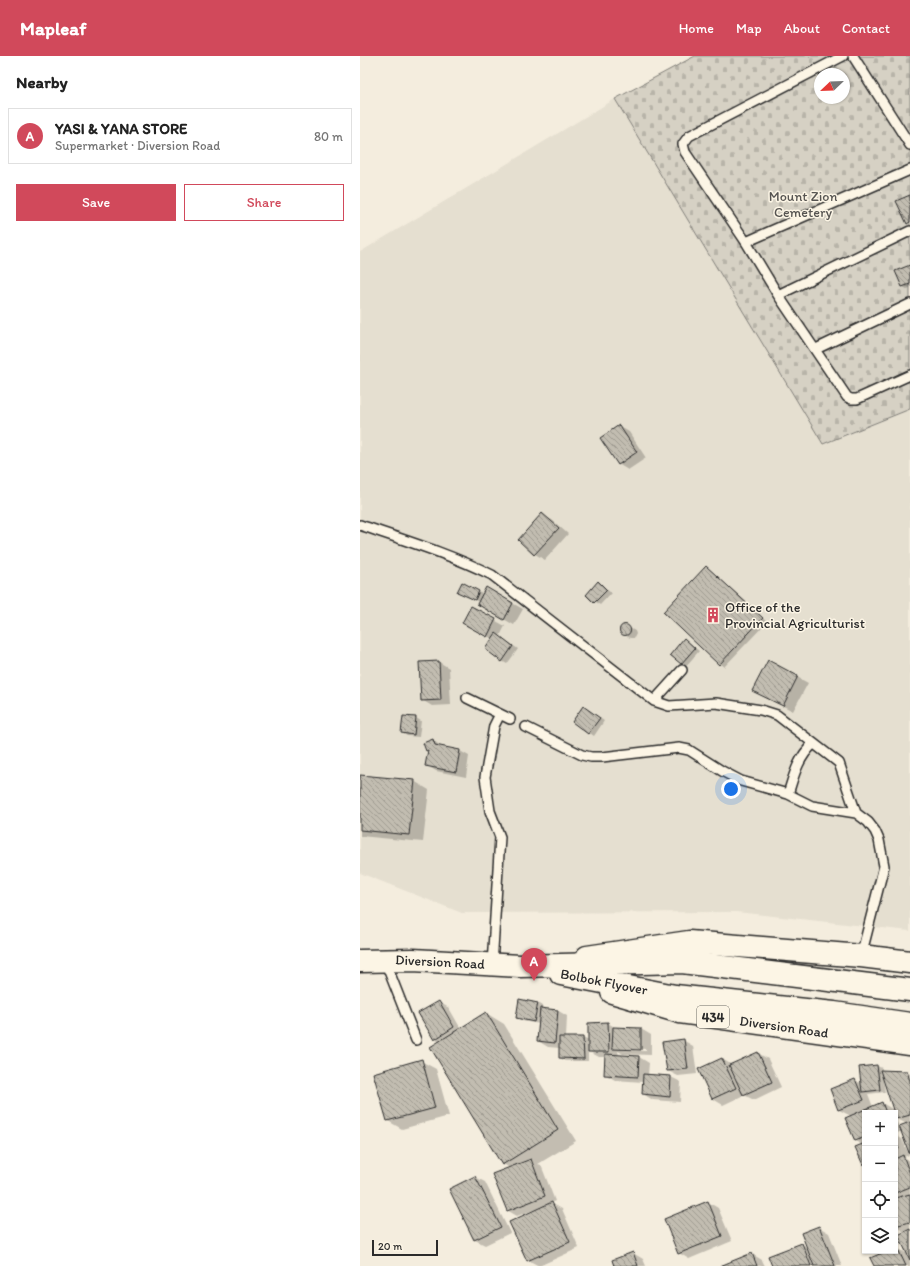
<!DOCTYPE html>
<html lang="en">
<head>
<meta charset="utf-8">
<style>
	:root { --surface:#fff; --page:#f2f2f2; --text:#222; --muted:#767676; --line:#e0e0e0; --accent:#d1495b }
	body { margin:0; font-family:Itim,sans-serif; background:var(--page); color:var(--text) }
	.controls { position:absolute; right:12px; bottom:12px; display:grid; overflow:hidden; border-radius:0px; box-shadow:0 1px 3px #0004 }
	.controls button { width:36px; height:36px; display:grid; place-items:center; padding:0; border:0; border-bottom:1px solid var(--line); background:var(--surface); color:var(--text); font:20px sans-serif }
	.compass { position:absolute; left:454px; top:12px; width:36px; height:36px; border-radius:50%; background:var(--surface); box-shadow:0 1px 3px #0004; rotate:247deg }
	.scale { position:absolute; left:12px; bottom:10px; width:66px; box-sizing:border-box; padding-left:4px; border:2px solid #2b2b2b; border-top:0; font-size:11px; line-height:14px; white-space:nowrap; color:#2b2b2b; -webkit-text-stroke:3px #fcf5e5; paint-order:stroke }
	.you { position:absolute; left:371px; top:733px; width:14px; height:14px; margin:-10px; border:3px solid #fff; border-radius:50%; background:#1a73e8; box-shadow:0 0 0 6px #1a73e833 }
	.badge { display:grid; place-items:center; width:26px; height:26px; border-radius:50%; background:var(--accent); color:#fff; font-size:13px; font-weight:700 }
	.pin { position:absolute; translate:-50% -33px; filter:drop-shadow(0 1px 2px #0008) }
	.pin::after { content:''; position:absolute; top:21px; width:14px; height:12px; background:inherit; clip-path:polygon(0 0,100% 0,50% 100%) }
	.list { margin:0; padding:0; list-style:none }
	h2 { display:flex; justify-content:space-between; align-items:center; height:52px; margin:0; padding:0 16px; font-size:17px }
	h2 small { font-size:13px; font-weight:400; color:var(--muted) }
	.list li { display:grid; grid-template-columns:26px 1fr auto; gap:12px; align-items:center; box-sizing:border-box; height:56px; margin:0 8px 8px; padding:0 8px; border:1px solid var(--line); border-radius:0px }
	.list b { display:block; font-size:15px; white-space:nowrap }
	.list p { margin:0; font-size:13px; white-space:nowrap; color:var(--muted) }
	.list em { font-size:13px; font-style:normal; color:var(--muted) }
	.actions { display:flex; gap:8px; padding:12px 16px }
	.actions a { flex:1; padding:9px 0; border:1px solid var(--accent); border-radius:0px; text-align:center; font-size:14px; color:var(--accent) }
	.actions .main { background:var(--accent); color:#fff }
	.icon { flex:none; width:22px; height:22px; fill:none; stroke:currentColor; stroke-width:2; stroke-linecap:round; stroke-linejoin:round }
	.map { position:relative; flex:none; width:550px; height:1210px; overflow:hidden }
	header { display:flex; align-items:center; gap:24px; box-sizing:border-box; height:56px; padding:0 20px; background:var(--accent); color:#fff }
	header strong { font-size:19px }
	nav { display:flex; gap:22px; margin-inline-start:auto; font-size:14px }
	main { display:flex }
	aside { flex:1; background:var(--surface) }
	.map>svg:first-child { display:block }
</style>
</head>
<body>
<header>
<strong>Mapleaf</strong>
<nav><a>Home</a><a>Map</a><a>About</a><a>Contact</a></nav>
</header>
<main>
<aside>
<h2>Nearby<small></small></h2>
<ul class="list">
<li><span class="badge">A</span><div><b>YASI &amp; YANA STORE</b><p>Supermarket · Diversion Road</p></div><em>80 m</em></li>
</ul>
<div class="actions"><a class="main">Save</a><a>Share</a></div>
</aside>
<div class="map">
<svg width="550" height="1210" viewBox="0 0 550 1210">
	<defs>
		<pattern id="cemetery-stones" width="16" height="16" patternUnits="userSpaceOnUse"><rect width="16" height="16" fill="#d6d1c4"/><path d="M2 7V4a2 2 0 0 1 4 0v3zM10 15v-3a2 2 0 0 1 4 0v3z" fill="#b8b4a9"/></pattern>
		<pattern id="building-back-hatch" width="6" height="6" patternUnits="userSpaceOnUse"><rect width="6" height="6" fill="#c2bdb1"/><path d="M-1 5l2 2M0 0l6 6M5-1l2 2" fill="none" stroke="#9e9a90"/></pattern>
	</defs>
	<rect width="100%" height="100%" fill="#f4edde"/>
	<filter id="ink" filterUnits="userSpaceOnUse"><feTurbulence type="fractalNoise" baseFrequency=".025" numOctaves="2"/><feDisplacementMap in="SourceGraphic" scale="8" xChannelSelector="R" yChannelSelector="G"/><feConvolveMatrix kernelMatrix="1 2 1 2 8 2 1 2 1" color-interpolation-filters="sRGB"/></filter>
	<g filter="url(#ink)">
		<path fill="#e5dfd0" d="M255,43L463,388L550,353V875L376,856L102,857L0,817V196Z"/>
		<path fill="url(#cemetery-stones)" stroke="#807e78" fill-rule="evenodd" d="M335,0H550V353L463,388L255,43ZM460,18H484V42H460Z"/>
		<path fill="#0003" fill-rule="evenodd" d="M550,210V232L547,233L543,231Z
			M259,370L269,376L286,402L268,414L258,408Z
			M182,458L192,464L208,478L185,504L175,498L159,484Z
			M347,511L351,514L407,566L364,611L360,608Z
			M238,526L251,537L240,549L227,539Z
			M102,528L123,538L127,533L163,553L154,569L118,548L119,546L103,538Z
			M111,551L145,570L140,580L158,593L147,608L142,605L133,583L113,573Z
			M266,570L275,575L276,578L274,582H270L262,577L261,574L263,571Z
			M324,583L339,595L326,610L321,607Z
			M408,605L448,627L433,655L404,640Z
			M79,606L89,612L91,649L72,650L62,644Z
			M228,654L244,665L234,680L214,666Z
			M56,662L61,665L59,681L47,680L42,677Z
			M73,684L83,692L100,695L109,700L106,721L76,715L66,709L69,695L67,694Z
			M0,720L54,725L69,734L63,786L0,780Z
			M160,944L178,947L183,950L182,953L197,954L207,960L206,982H223L229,985L248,967L256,972L281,973L291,979V999L263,998L258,995L259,1000L279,1001L289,1007L288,1019L311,1021L321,1026L320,1046L293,1044L283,1038V1026L255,1024L246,1019V1001H239L228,995V1005H205L200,1002V992L188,991L178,985L180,968L162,965L157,962ZM262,992L286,993V995L262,994Z
			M79,946L89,952L101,973L126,957L144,968L216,1085L178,1108L181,1109L195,1145L191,1147L202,1153L219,1192L179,1210L168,1204L151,1166L174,1155V1154L157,1160L147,1154L150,1112L143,1108L80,986L74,983Z
			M323,984L333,990L337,1018L318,1020L308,1015Z
			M398,997L408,1003L421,1031L394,1044L384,1039L363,1049L353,1043L339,1014L362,1003L372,1009Z
			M61,1005L76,1013L89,1060L42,1073L28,1065Z
			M517,1010L522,1012V1015L546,1016L550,1018V1096L542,1075L535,1078V1057H505V1109L504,1108L503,1089L496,1085L486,1062L491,1060L479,1054L495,1024L502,1028L500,1012ZM523,1024L534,1054L522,1047L513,1051L508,1038L525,1036ZM535,1062L547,1068L539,1071Z
			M535,1079L542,1083L549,1099L544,1101L550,1105V1210H515L530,1195H535V1193L537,1192L548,1198L546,1177L535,1170Z
			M115,1121L125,1126L150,1177L125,1189L115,1184L90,1133Z
			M348,1146L358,1152L372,1185L329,1203L319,1197Z
			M459,1171L469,1177L482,1210H413L442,1188L448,1192Z
			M273,1197L283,1203L286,1210H255Z
			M392,1198L402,1204L405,1210H363Z"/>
		<path fill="url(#building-back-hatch)" stroke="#2b2b2b" d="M550,139V166L547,168L536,145Z
			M550,209V228L542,231L535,215Z
			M259,369L277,396L258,409L240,382Z
			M182,457L199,472L174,499L158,484Z
			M346,510L403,562L359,609L303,556Z
			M238,525L247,534L234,547L226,539Z
			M102,526L119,535L115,544L97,536Z
			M126,531L153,547L144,564L117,548Z
			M111,550L136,563L127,581L102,567Z
			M259.5 574a5.5 5.5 0 1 1 11 0a5.5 5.5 0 1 1-11 0Z
			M136,577L153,590L142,606L125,593Z
			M324,582L335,592L321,608L310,599Z
			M408,604L438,620L423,650L392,635Z
			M79,605L81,644L61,645L59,606Z
			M223,650L240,662L228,678L212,666Z
			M43,660L56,661L54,679L41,677Z
			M73,683L75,689L100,694L96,716L65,710L68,694L66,695L63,687Z
			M0,719L55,724L49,779L0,774Z
			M159,943L178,947L174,966L156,962Z
			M79,945L94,971L74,984L58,957Z
			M180,952L198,954L195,987L177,985Z
			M126,956L198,1074L142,1109L70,991Z
			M248,966L249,996H228V967Z
			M253,971L281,972V994L252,993Z
			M199,981H223L224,1003L199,1002Z
			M324,983L328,1013L307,1015L302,986Z
			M398,996L412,1026L383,1039L369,1009Z
			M245,998L279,1000L278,1021L244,1019Z
			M362,1002L376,1032L352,1043L338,1013Z
			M62,1003L75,1052L27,1065L13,1017Z
			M517,1009L520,1034L502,1036L499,1011Z
			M520,1014L547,1015L550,1025V1059L536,1063L535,1057H534Z
			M283,1018L311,1020L310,1041L282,1038Z
			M495,1023L504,1044L478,1054L470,1033Z
			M522,1046L526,1057H505V1081L495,1085L485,1062Z
			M550,1066V1097H549L539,1070Z
			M535,1083L539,1093L535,1095Z
			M505,1087V1108L503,1109L495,1091Z
			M543,1099L550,1118V1131L535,1137V1103Z
			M171,1103L185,1140L147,1155L132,1118Z
			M115,1120L141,1171L114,1184L89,1133Z
			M550,1138V1166L535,1170V1142Z
			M348,1145L362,1180L318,1198L304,1163Z
			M192,1146L210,1186L167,1205L149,1166Z
			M459,1170L475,1210H454L441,1177Z
			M550,1173V1204L538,1179Z
			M442,1187L451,1210H412L408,1200Z
			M537,1191L546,1210H514L510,1202L527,1195H535V1192Z
			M273,1196L278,1210H254L252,1204Z
			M392,1197L397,1210H360Z"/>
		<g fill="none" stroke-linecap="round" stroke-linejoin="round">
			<g stroke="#2b2b2b" stroke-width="12">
				<path id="lane" d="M483,0L329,80L323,88L325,96L386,186L418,239L487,341L491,343H497L550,319
					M493,0L550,89
					M386,186L550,114
					M418,239L550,175
					M456,293L550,248
					M0,469C44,484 90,498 132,519L294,645L309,650L356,647L401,654L417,659L479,707L496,757
					M107,642L150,663
					M294,645L322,614
					M166,671L222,699L231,701H242L319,692L329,694L362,715L381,725L428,738L452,750L496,757L508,766L515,775L519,784L524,810L501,900
					M428,738C434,719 438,702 453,688
					M25,905L56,984
					M132,909L140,781L130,755L125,721L134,670L140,658"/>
			</g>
			<g stroke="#2b2b2b" stroke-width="25">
				<path id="primary" d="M227,901L329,886L501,900L550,906
					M252,936L320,956L550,988"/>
			</g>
			<g stroke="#2b2b2b" stroke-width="25">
				<path id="highway" d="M0,905L53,904L160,910L322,906L550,934
					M201,918L315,940L474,957L550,968"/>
			</g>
			<use href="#lane" stroke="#fcf5e5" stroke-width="9"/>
			<use href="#primary" stroke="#fcf5e5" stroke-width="22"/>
			<use href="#highway" stroke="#fcf5e5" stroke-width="22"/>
		</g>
	</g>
	<defs>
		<g id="building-bare" transform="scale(1.2)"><path d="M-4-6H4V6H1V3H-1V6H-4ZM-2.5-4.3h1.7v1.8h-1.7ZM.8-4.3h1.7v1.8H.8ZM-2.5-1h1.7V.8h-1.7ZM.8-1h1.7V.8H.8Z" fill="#d1495b" stroke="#fcf5e5" stroke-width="2.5" paint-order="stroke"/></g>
	</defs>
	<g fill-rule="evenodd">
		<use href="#building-bare" x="353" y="559"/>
	</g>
	<g text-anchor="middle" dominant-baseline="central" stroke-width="3" stroke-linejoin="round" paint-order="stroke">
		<rect fill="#fcf5e5" stroke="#6a6863" stroke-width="1" x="337" y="950" width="32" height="22" rx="3"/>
		<g font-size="13" font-weight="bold" fill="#2b2b2b">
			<text x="353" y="961">434</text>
		</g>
		<g font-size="14" fill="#565451" stroke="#fcf5e5">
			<text x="443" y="140">Mount Zion<tspan x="443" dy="16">Cemetery</tspan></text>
		</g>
		<g font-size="14" fill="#2b2b2b" stroke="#fcf5e5" text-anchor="start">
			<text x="365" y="551">Office of the<tspan x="365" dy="16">Provincial Agriculturist</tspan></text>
		</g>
		<g font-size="14" fill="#2b2b2b" stroke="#fcf5e5">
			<text transform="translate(80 906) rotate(3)">Diversion Road</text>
			<text transform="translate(244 926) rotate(11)">Bolbok Flyover</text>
			<text transform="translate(424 971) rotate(8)">Diversion Road</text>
		</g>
	</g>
</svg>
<div class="controls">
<button>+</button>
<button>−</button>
<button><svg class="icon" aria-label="locate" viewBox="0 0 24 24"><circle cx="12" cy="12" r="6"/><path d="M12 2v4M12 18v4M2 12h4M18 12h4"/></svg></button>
<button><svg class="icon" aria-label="layers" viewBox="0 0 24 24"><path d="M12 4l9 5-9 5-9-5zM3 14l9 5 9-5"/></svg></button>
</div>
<svg class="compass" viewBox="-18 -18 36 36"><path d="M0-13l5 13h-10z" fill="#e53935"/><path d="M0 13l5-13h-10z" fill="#767676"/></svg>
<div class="scale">20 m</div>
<div class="you"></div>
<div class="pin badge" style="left:174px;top:925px">A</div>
</div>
</main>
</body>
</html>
